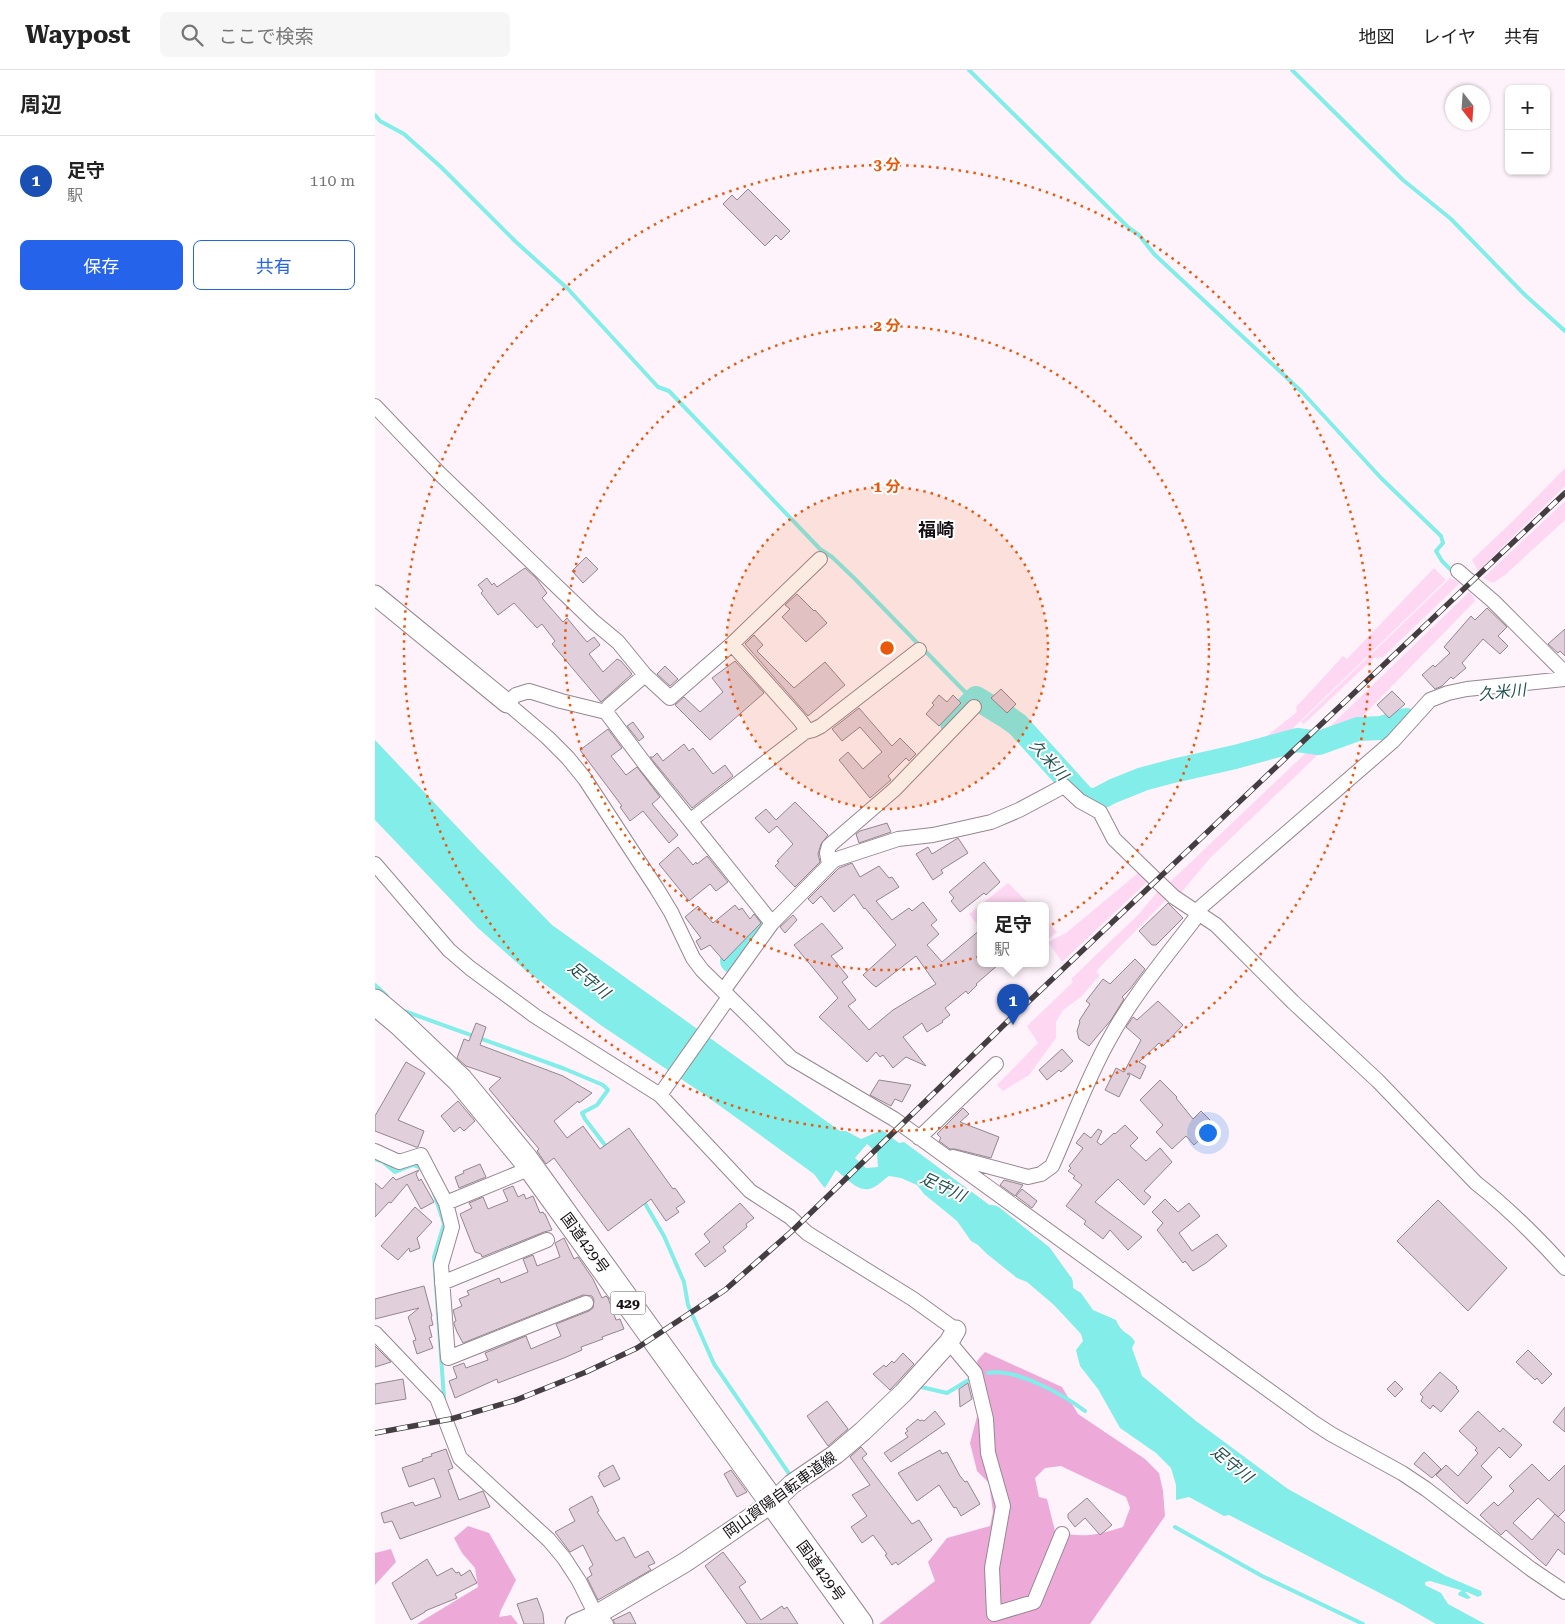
<!DOCTYPE html>
<html lang="ja">
<head>
<meta charset="utf-8">
<style>
	:root { --surface:#fff; --page:#f6f6f6; --text:#222; --muted:#767676; --line:#e0e0e0; --accent:#2563eb }
	body { margin:0; font-family:"Roboto Serif","Noto Sans JP",serif; background:var(--page); color:var(--text) }
	.controls { position:absolute; right:15px; top:15px; display:grid; overflow:hidden; border-radius:8px; box-shadow:0 1px 4px #0004 }
	.controls button { width:45px; height:45px; display:grid; place-items:center; padding:0; border:0; border-bottom:1px solid var(--line); background:var(--surface); color:var(--text); font:25px sans-serif }
	.compass { position:absolute; left:1070px; top:15px; width:45px; height:45px; border-radius:50%; background:var(--surface); box-shadow:0 1px 4px #0004; rotate:163deg }
	.you { position:absolute; left:832px; top:1062px; width:18px; height:18px; margin:-12px; border:4px solid #fff; border-radius:50%; background:#1a73e8; box-shadow:0 0 0 8px #1a73e833 }
	.badge { display:grid; place-items:center; width:32px; height:32px; border-radius:50%; background:var(--accent); color:#fff; font-size:16px; font-weight:700 }
	.pin { position:absolute; translate:-50% -41px; filter:drop-shadow(0 1px 2px #0008) }
	.pin::after { content:''; position:absolute; top:26px; width:18px; height:15px; background:inherit; clip-path:polygon(0 0,100% 0,50% 100%) }
	.popup { position:absolute; left:602px; top:832px; width:72px; height:65px; box-sizing:border-box; display:grid; place-content:center; border-radius:8px; background:var(--surface); filter:drop-shadow(0 1px 4px #0005); font-size:16px; white-space:nowrap; color:var(--muted) }
	.popup b { font-size:19px; color:var(--text) }
	.popup::after { content:''; position:absolute; left:50%; top:100%; margin-left:-10px; border:10px solid transparent; border-top-color:var(--surface) }
	.list { margin:0; padding:0; list-style:none }
	h2 { display:flex; justify-content:space-between; align-items:center; height:65px; margin:0; padding:0 20px; font-size:21px }
	h2 small { font-size:16px; font-weight:400; color:var(--muted) }
	.list li { display:grid; grid-template-columns:32px 1fr auto; gap:15px; align-items:center; box-sizing:border-box; height:90px; padding:0 20px; border-top:1px solid var(--line) }
	.list b { display:block; font-size:19px; white-space:nowrap }
	.list p { margin:0; font-size:16px; white-space:nowrap; color:var(--muted) }
	.list em { font-size:16px; font-style:normal; color:var(--muted) }
	.actions { display:flex; gap:10px; padding:15px 20px }
	.actions a { flex:1; padding:11px 0; border:1px solid var(--accent); border-radius:8px; text-align:center; font-size:18px; color:var(--accent) }
	.actions .main { background:var(--accent); color:#fff }
	.icon { flex:none; width:28px; height:28px; fill:none; stroke:currentColor; stroke-width:2; stroke-linecap:round; stroke-linejoin:round }
	.map { position:relative; flex:none; width:1190px; height:1554px; overflow:hidden }
	header { display:flex; align-items:center; gap:30px; box-sizing:border-box; height:70px; padding:0 25px; background:var(--surface); border-bottom:1px solid var(--line) }
	header strong { font-size:24px }
	nav { display:flex; gap:28px; margin-inline-start:auto; font-size:18px }
	.search { width:350px; height:45px; background:var(--page); display:flex; align-items:center; gap:12px; box-sizing:border-box; padding:0 18px; border-radius:8px; color:var(--muted); font-size:19px }
	main { display:flex }
	aside { flex:1; background:var(--surface) }
	.map>svg:first-child { display:block }
</style>
</head>
<body>
<header>
<strong>Waypost</strong>
<div class="search"><svg class="icon" aria-label="search" viewBox="0 0 24 24"><circle cx="10" cy="10" r="6"/><path d="M15 15l6 6"/></svg>ここで検索</div>
<nav><a>地図</a><a>レイヤ</a><a>共有</a></nav>
</header>
<main>
<aside>
<h2>周辺<small></small></h2>
<ul class="list">
<li><span class="badge" style="background:#1a4fb4">1</span><div><b>足守</b><p>駅</p></div><em>110 m</em></li>
</ul>
<div class="actions"><a class="main">保存</a><a>共有</a></div>
</aside>
<div class="map">
<svg width="1190" height="1554" viewBox="0 0 1190 1554">
	<rect width="100%" height="100%" fill="#fef3fa"/>
	<path fill="#fed8f2" d="M1190,398V416L1103,501L1097,490L1143,446Z
		M1190,431V450L1130,505L1118,513L1108,508Z
		M1059,498L1071,510L911,665L882,674L922,642L921,637L968,586L972,589Z
		M1075,508L1085,513L1008,587L999,588L929,654L926,652Z
		M1094,522L1098,526L1100,531L981,653C968,656 956,666 944,667Z
		M951,677L836,787L805,824L794,813L935,679Z
		M763,803L772,812L687,892L673,872L691,863Z
		M633,813L656,836H606L605,858L594,844Z
		M783,821L792,829L727,895L721,902L725,905L706,927L688,940L681,952V968L654,1005L628,1021L622,1015L663,973L652,956L698,912L696,909L764,844Z
		M671,850L682,862L671,871H670Z"/>
	<path fill="#edaad9" fill-rule="evenodd" d="M610,1282L687,1317L703,1344L770,1389L784,1403L788,1421L790,1446L715,1554H504L560,1511L553,1492L572,1468L615,1456L618,1442L614,1413L602,1401L595,1373L609,1320L602,1291ZM686,1396L751,1427L755,1438L748,1457C722,1465 707,1469 680,1461L672,1429L664,1427L660,1408L670,1398Z
		M93,1456L114,1463L141,1510L126,1540L124,1547L136,1545L143,1554H42L103,1517L100,1498L87,1483L79,1468Z
		M16,1479L21,1492L0,1515V1483Z"/>
	<path fill="#82ede9" fill-rule="evenodd" d="M0,670L103,779L177,855L465,1061H471L486,1069L507,1060L524,1073L529,1072L643,1156L647,1160L649,1164L640,1169L641,1174L649,1181L658,1187H671L683,1198L690,1200L693,1206L697,1208L698,1218L706,1223L718,1240L741,1250C747,1265 755,1262 760,1272L757,1278L767,1306L821,1351L913,1419L1071,1506L1106,1521L1107,1525L1103,1527L1092,1522H1090L1096,1528L1092,1529L1083,1525L1084,1522L1087,1521L1085,1520L1055,1511L1050,1512V1515L1066,1523L1073,1534L1110,1554H1061L1026,1534L854,1445L849,1446L814,1427L801,1430V1415L796,1398L781,1383L745,1358L723,1319L705,1296L701,1280L708,1271L706,1264L679,1235L652,1212L642,1208L612,1184L603,1175L596,1171L582,1151L549,1124L542,1115L526,1108L514,1106C508,1110 503,1116 497,1118C484,1124 470,1107 461,1100L450,1118L448,1116L439,1104L327,1023L227,956L150,900L103,858L0,750ZM492,1074L502,1083L503,1097L491,1098L480,1088Z"/>
	<g fill="none" stroke-linecap="round" stroke-linejoin="round">
		<path stroke="#82ede9" stroke-width="4" d="M594,0L754,158L764,165L779,184L926,321L1006,408L1066,466L1068,473L1061,481L1067,491L1079,503
			M917,0L1028,110L1076,149L1150,225L1190,261
			M0,45L5,51L29,64L66,97L141,172L193,219L283,317L294,321L445,479L457,487L479,508L592,624L601,628
			M0,915L12,926
			M29,941L190,999L228,1015L233,1020L222,1035L207,1043L210,1049L233,1079
			M0,1089L8,1092L20,1102L38,1095L46,1098L48,1101
			M59,1123L69,1154L59,1187L69,1328
			M268,1130L289,1166L309,1212L313,1235L339,1294L417,1408
			M613,1303C639,1297 689,1325 710,1341
			M542,1316L572,1323L597,1308
			M800,1457L887,1506L988,1554"/>
		<path stroke="#82ede9" stroke-width="24" d="M577,653L601,628L632,647L643,655L709,728L719,731L738,721L768,709L798,701L860,687L922,670L944,673L983,659L1007,658L1031,650
			M357,891L392,853
			M617,1147L666,1186L686,1214"/>
	</g>
	<path fill="#e1d0db" stroke="#94858f" d="M373,119L415,161L406,170L401,165L390,176L348,134L357,125L362,130Z
		M211,487L223,499L208,513L197,501Z
		M150,498L161,508L172,523L167,528L188,552L192,548L212,572L219,567L225,575L214,584L228,602L242,589L246,591L257,604L226,632L177,574L180,571L167,554L162,558L139,533L123,545L106,523L108,521L103,515L112,508L117,515L119,513L122,517Z
		M422,524L439,541L440,540L452,553L431,572L407,547L415,539L410,535Z
		M1112,538L1132,557L1123,566L1133,576L1125,584L1108,569L1087,593L1091,598L1078,609L1076,607L1067,616L1060,619L1047,605L1058,595L1060,597L1075,583L1069,577L1096,546L1100,550Z
		M1190,559V586L1185,581L1183,583L1173,574Z
		M379,565L388,575L382,581L419,618L450,592L470,615L433,646L370,574Z
		M360,591L389,623L335,670L300,635L309,627L325,642L348,622L337,608Z
		M290,596L303,609L295,616L282,604Z
		M626,619L641,634L632,643L616,628Z
		M1017,621L1030,634L1014,648L1002,635Z
		M564,625L572,632L578,625L586,633L564,656L551,644L559,635L557,633Z
		M484,638L517,676L525,668L541,684L534,691L531,688L513,706L516,710L495,728L464,690L473,682L488,699L507,682L485,657L467,671L457,659Z
		M258,652L269,667L264,671L252,656Z
		M233,659L247,678L236,686L251,705L262,697L285,727L277,734L303,765L294,773L268,741L255,751L245,737L247,736L205,680Z
		M309,674L314,681L318,678L338,704L350,695L358,706L317,738L275,687H278L282,683L288,691Z
		M420,732L453,765L446,774L443,784L445,792L420,817L400,796L404,792L402,791L418,774L402,756L394,763L380,748L391,739L401,750Z
		M512,753L516,762L484,773L481,764L485,761Z
		M583,768L593,783L566,800L568,803L558,810L541,784L553,777L557,784Z
		M303,777L318,795L321,792L322,794L332,786L353,812L341,821L335,814L314,831L284,794Z
		M609,792L625,812L611,825L609,823L585,842L576,831L579,828L574,822Z
		M477,793L485,807L504,796L514,808L517,807L524,817L501,831L517,850L534,838L537,841L548,832L562,850L556,855L564,864L552,875L567,892L606,859V894H624L601,914L602,915L593,924L591,921L570,938L575,945L567,951L568,952L552,962L547,953L528,967L551,996L531,987L518,998L508,985L505,987L501,982L492,992L444,947L463,928L419,875L447,853L468,878L456,886L473,907L467,912L481,930L473,936L494,960L518,940L561,914L541,886L501,917L496,913L488,905L521,875L490,838L489,839L479,824L459,842L446,826L438,834L433,829L464,798Z
		M793,833L808,848L781,875H777L764,861Z
		M360,835L364,840L367,838L375,849L379,844L386,853L349,891L335,875L326,880L321,871L326,868L310,847L323,836L338,853Z
		M418,845L422,850L410,863L405,857Z
		M760,889L770,899L755,919L747,927L749,929L736,950L714,976L704,969L702,961L705,952L704,951L715,934L711,931L728,909L735,914Z
		M783,931L808,955L788,976L784,973L764,992L771,996L765,1009L754,1003L752,1004L755,1005L744,1027L730,1020L741,998L749,1002L766,970L751,957L758,947L762,950Z
		M101,953L111,957L105,975L188,1006L217,1023L204,1033L203,1031L179,1051L192,1068L208,1056L225,1079L254,1058L298,1119L300,1118L310,1132L301,1138L304,1142L291,1151L276,1129L233,1161L179,1088L171,1094L162,1081L164,1079L114,1019L126,1008L91,996L82,988L89,969L94,971Z
		M687,979L698,991L686,1002L684,1000L672,1010L664,1000Z
		M31,992L50,1003L23,1050L49,1061L43,1077H41L0,1061V1046Z
		M504,1010L536,1015L527,1032L520,1029L516,1036L495,1025Z
		M785,1010L802,1027L801,1028L818,1049L826,1041L840,1055L819,1075L811,1066L797,1079L781,1062L788,1055L765,1030Z
		M83,1031L100,1051L89,1061L85,1057L79,1062L66,1046Z
		M588,1038L594,1044L585,1052L624,1067L616,1088L580,1079H575L564,1071L566,1068L562,1064Z
		M750,1055L763,1068L755,1076L771,1091L785,1078L797,1092L769,1121L776,1127L769,1135L743,1109L720,1132L767,1167L753,1180L735,1160L728,1169L709,1154L711,1151L691,1136L707,1115L698,1108L700,1106L693,1101L696,1098L694,1096L708,1078L701,1073L709,1063L716,1068L723,1059L727,1061L722,1072L726,1075L739,1063L740,1064Z
		M105,1094L111,1107L84,1118L80,1107L89,1103L88,1101Z
		M44,1100L41,1104L44,1111L46,1109L59,1132L46,1139L32,1114L16,1133L14,1132L0,1147V1113L7,1119L18,1107L21,1110Z
		M629,1110L648,1115L640,1126L625,1115Z
		M138,1116L143,1127L149,1124L151,1129L158,1126L165,1143L168,1142L169,1144H170L177,1160L169,1162L107,1187L106,1184L100,1182L85,1144L97,1138L94,1133L108,1127L113,1139L133,1131L128,1120Z
		M647,1119L662,1131L657,1138L641,1126Z
		M790,1129L803,1142L814,1133L825,1146L804,1163L817,1181L842,1164L852,1176L831,1193L818,1201L810,1191L808,1193L782,1160L788,1153L777,1142Z
		M1063,1130L1132,1198L1093,1241L1022,1171Z
		M365,1133L379,1148L371,1154L372,1157L348,1177L351,1181L330,1197L320,1184L335,1172L329,1164Z
		M40,1137L57,1152L42,1168L45,1178L35,1182L34,1178L23,1190L6,1176Z
		M189,1168L199,1189L203,1187L218,1209L227,1228L231,1226L233,1228L241,1250L245,1249L249,1259L227,1267L228,1269L206,1277L207,1280L189,1288L123,1313L122,1309L80,1328L74,1311L82,1308L78,1297L89,1293L91,1298L113,1290L110,1283L151,1266L156,1279L186,1266L181,1254L214,1241L218,1238L219,1230L217,1226L208,1225L88,1273L82,1262L79,1254V1252L81,1251L78,1240L87,1236L84,1229L94,1225L92,1221L124,1208L126,1213L153,1202L148,1189L158,1185L162,1196L185,1187L180,1173Z
		M49,1216L57,1246L56,1247L58,1255L54,1256L57,1267L54,1268L58,1278L42,1284L38,1271L41,1270L33,1247L44,1238L0,1249V1229Z
		M0,1276L16,1292L0,1297Z
		M1153,1280L1177,1304L1167,1314L1162,1308L1160,1310L1141,1292Z
		M528,1283L539,1294L515,1320L498,1304L509,1295L511,1297L517,1291L519,1293Z
		M1065,1302L1082,1317L1081,1318L1084,1321L1066,1342L1058,1335L1055,1339L1046,1331L1048,1327L1045,1324Z
		M28,1309L31,1329L0,1334V1314Z
		M1020,1311L1028,1319L1020,1327L1012,1319Z
		M593,1313L597,1329L585,1337L584,1319Z
		M452,1331L473,1359L453,1376L432,1346Z
		M1190,1337V1362L1178,1352Z
		M560,1341L570,1354L516,1392L509,1383L533,1367L530,1363L533,1361L531,1359L543,1349L545,1351L547,1350L549,1351Z
		M1103,1341L1125,1362L1128,1358L1147,1375L1135,1388L1124,1377L1106,1396L1117,1407L1092,1434L1061,1405L1071,1395L1083,1406L1103,1383L1100,1380L1102,1378L1084,1361Z
		M486,1377L492,1384L487,1388L537,1454L544,1450L557,1470L523,1495L521,1492L517,1495L510,1485L512,1484L498,1465L487,1473L476,1457L492,1446L477,1425L495,1415L475,1387Z
		M71,1379L78,1398L73,1400L84,1430L108,1421L115,1437L25,1469L17,1451L9,1453L6,1443L38,1432L40,1436L66,1427L59,1408L34,1417L27,1398L48,1391L47,1389L57,1386L56,1384Z
		M565,1380L567,1384L572,1382L585,1406L590,1412L592,1411L605,1434L586,1446L581,1437L579,1438L564,1415L542,1431L523,1403Z
		M1049,1382L1066,1399L1057,1408L1039,1394Z
		M1157,1394L1174,1411L1190,1395V1440L1183,1447L1163,1428L1138,1453L1157,1470L1180,1444L1190,1453V1485L1183,1479L1171,1496L1131,1460L1126,1465L1105,1445L1119,1432L1123,1436L1139,1421L1134,1416Z
		M238,1395L245,1409L229,1417L223,1406L225,1405L224,1403Z
		M356,1400L372,1422L362,1427L349,1404Z
		M217,1426L224,1441L222,1442L241,1471L249,1467L260,1488L273,1481L280,1493L273,1496L276,1500L223,1530L212,1508L217,1505L214,1498L218,1495L208,1475L195,1482L180,1462L200,1451L194,1439Z
		M712,1428L737,1455L725,1465L710,1448L700,1457L693,1448V1444Z
		M348,1482L371,1512L364,1517L386,1550L407,1536L409,1539L412,1537L423,1554H372L330,1496Z
		M52,1489L62,1506L77,1498L81,1503L84,1502L86,1506L95,1500L102,1513L80,1524L82,1528L50,1541V1542L36,1550L17,1513Z
		M162,1528L168,1544L169,1554H149L142,1534Z
		M255,1542L261,1554H240L238,1550Z"/>
	<g fill="none" stroke-linecap="round" stroke-linejoin="round">
		<g stroke="#968791" stroke-width="16">
			<path id="street" d="M0,336L64,403L219,552L243,572L270,605L295,628L357,574L445,489
				M1083,501L1118,531L1190,603
				M357,574L424,649L433,661
				M231,642L234,636L270,605
				M316,750L430,662L438,660L446,656L544,580
				M0,794L74,880L95,898L160,946L285,1025L375,1121L415,1147L432,1163L538,1229L581,1260
				M454,794L452,783L454,776L520,719L599,637
				M397,853L273,698L231,642L186,631L154,621L141,625L132,633L172,667L193,688L210,709L282,819L296,842L318,888L327,900L416,988L519,1049L939,1353L956,1364L1027,1403L1051,1419L1156,1499L1190,1522
				M348,921L397,853L459,790L523,769L558,765L616,752L644,740L689,716L705,731L725,742L739,769L777,806L799,827L841,855L918,932L1003,1011L1101,1113C1133,1138 1163,1168 1190,1198
				M285,1025L354,927
				M544,1068L621,994
				M0,1081L24,1092L46,1085L71,1133L77,1157L66,1195L73,1288L211,1233
				M578,1087L653,1107L666,1104L677,1096C696,1054 712,1008 735,968C758,926 790,888 819,850L826,837L1018,671L1055,630L1073,623L1092,619L1190,609
				M71,1133L156,1098
				M67,1213L172,1170
				M0,1263L62,1328L85,1388L174,1470L189,1488L204,1511L221,1545L231,1554
				M574,1272L600,1303L611,1349L613,1383L628,1436L617,1498L619,1544L659,1532L687,1464"/>
		</g>
		<g stroke="#968791" stroke-width="21">
			<path id="secondary" d="M0,525L132,633
				M200,1554L221,1545L309,1493L352,1464L397,1433L417,1414L461,1384L488,1361L528,1323L574,1272L581,1260"/>
		</g>
		<g stroke="#968791" stroke-width="27">
			<path id="highway" d="M0,932L25,953L85,1010L150,1089L485,1554"/>
		</g>
		<use href="#street" stroke="#fff" stroke-width="14"/>
		<use href="#secondary" stroke="#fff" stroke-width="19"/>
		<use href="#highway" stroke="#fff" stroke-width="25"/>
		<g stroke="#443e42" stroke-width="5.5">
			<path id="rail" d="M0,1363L76,1349L141,1330L211,1302L262,1278L350,1220L416,1162L632,952L1190,423"/>
		</g>
		<use href="#rail" stroke="#fff" stroke-width="4" stroke-dasharray="11" stroke-linecap="butt"/>
	</g>
	<circle cx="512" cy="578" r="161" fill="#e8590c" fill-opacity=".12"/>
	<g fill="none" stroke="#e8590c" stroke-width="2.5" stroke-dasharray="2.5 5">
		<circle cx="512" cy="578" r="161"/>
		<circle cx="512" cy="578" r="322"/>
		<circle cx="512" cy="578" r="483"/>
	</g>
	<g text-anchor="middle" dominant-baseline="central" stroke-width="4" stroke-linejoin="round" paint-order="stroke">
		<rect fill="#fff" stroke="#5b585a" stroke-width="1" x="235.5" y="1221.5" width="35" height="23" rx="4"/>
		<g font-size="14" font-weight="bold" fill="#151014">
			<text x="253" y="1233">429</text>
		</g>
		<g font-size="15" fill="#151014" stroke="#fff">
			<text transform="translate(210 1173) rotate(54)">国道429号</text>
			<text transform="translate(405 1425) rotate(-36)">岡山賀陽自転車道線</text>
			<text transform="translate(446 1501) rotate(54)">国道429号</text>
		</g>
		<g font-size="16" font-style="italic" fill="#225150" stroke="#fff">
			<text transform="translate(1127 622) rotate(-6)">久米川</text>
			<text transform="translate(674 690) rotate(48)">久米川</text>
			<text transform="translate(214 910) rotate(39)">足守川</text>
			<text transform="translate(568 1117) rotate(25)">足守川</text>
			<text transform="translate(857 1394) rotate(39)">足守川</text>
		</g>
		<g font-size="18" font-weight="bold" fill="#151014" stroke="#fff">
			<text x="561" y="459">福崎</text>
		</g>
	</g>
	<circle cx="512" cy="578" r="8" fill="#e8590c" stroke="#fff" stroke-width="2.5"/>
	<g font-size="15" text-anchor="middle" font-weight="bold" fill="#e8590c" stroke="#fff" stroke-width="4" stroke-linejoin="round" paint-order="stroke">
		<text x="512" y="100">3 分</text>
		<text x="512" y="261">2 分</text>
		<text x="512" y="422">1 分</text>
	</g>
</svg>
<div class="controls">
<button>+</button>
<button>−</button>
</div>
<svg class="compass" viewBox="-18 -18 36 36"><path d="M0-13l5 13h-10z" fill="#e53935"/><path d="M0 13l5-13h-10z" fill="#767676"/></svg>
<div class="you"></div>
<div class="pin badge" style="left:638px;top:955px;background:#1a4fb4">1</div>
<div class="popup"><b>足守</b>駅</div>
</div>
</main>
</body>
</html>
